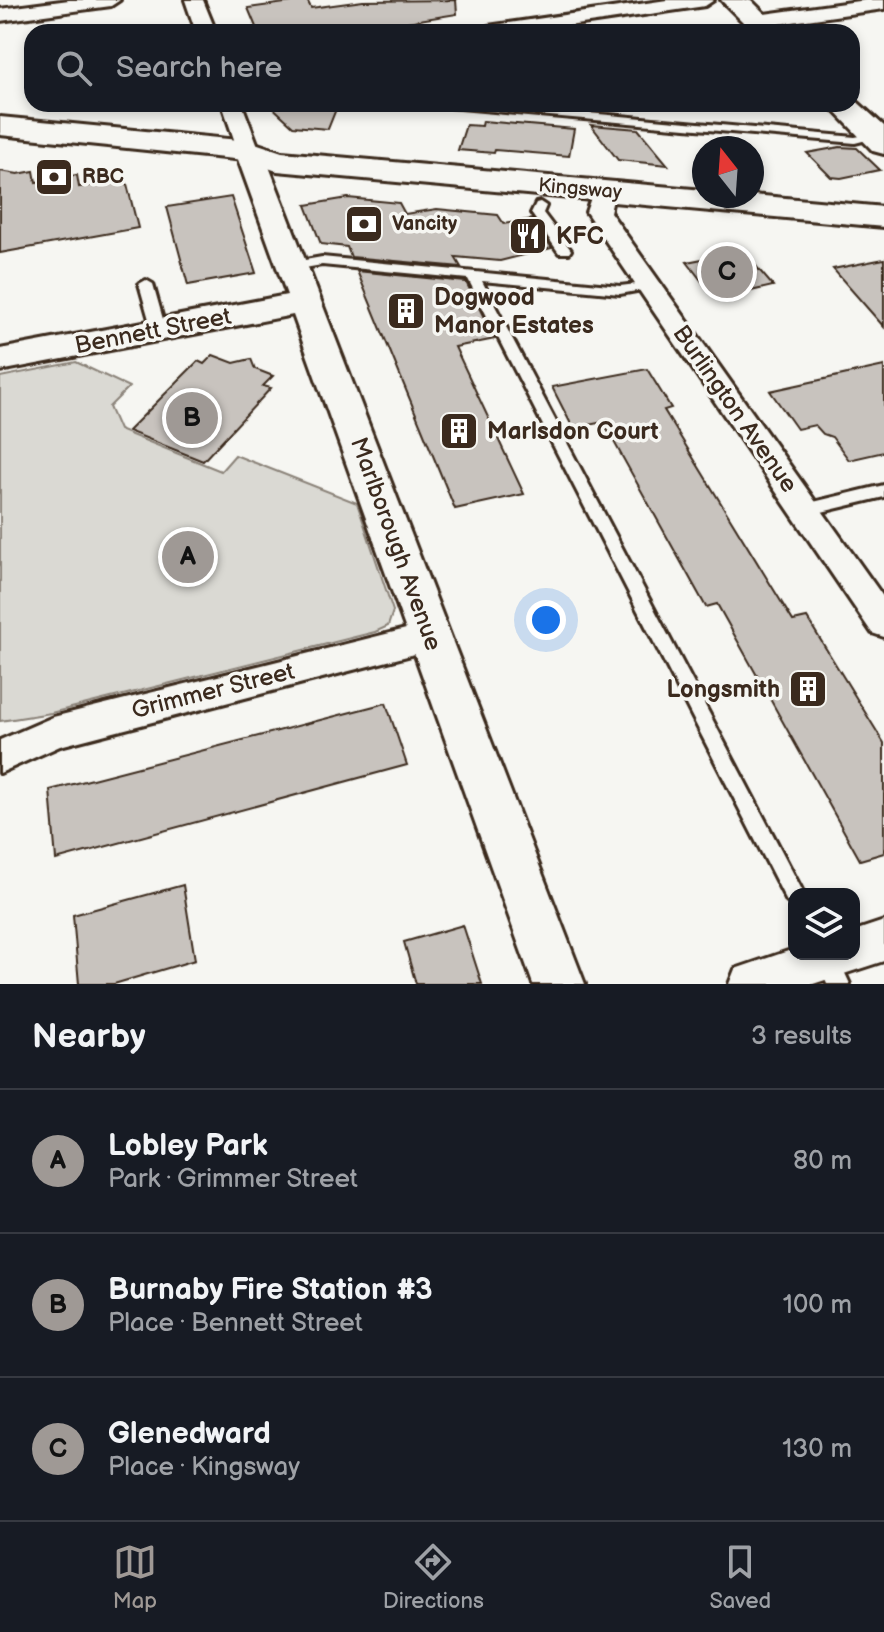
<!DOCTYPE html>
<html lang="en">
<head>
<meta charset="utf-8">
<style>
	:root { --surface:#171b24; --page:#242831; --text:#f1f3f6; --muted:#9ea1a6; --line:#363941; --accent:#9f9995 }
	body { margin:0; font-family:"Balsamiq Sans",sans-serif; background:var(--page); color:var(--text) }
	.controls { position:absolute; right:24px; bottom:24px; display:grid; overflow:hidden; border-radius:16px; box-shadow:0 4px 12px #0003 }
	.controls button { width:72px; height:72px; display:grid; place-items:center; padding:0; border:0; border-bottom:2px solid var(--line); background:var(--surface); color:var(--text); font:40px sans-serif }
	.compass { position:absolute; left:692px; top:136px; width:72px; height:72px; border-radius:50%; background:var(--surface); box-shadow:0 4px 12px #0003; rotate:343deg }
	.you { position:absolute; left:546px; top:620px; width:28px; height:28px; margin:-20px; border:6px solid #fff; border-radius:50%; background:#1a73e8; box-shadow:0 0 0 12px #1a73e833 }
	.badge { display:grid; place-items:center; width:52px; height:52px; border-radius:50%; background:var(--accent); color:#111; font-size:26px; font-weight:700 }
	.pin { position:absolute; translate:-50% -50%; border:4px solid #fff; box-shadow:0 2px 8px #0006 }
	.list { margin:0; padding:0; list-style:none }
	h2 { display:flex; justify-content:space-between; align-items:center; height:104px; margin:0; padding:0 32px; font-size:34px }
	h2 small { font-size:26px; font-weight:400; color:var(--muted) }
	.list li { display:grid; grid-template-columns:52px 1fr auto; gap:24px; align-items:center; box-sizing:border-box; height:144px; padding:0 32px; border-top:2px solid var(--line) }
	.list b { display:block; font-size:30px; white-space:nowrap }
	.list p { margin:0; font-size:26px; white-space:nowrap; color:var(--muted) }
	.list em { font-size:26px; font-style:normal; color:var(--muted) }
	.icon { flex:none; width:44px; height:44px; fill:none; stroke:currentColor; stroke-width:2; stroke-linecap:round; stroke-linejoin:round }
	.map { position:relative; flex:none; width:884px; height:984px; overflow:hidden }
	.search { position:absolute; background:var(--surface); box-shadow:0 4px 12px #0003; left:24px; right:24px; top:24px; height:88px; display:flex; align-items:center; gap:20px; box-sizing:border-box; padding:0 28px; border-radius:24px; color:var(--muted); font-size:30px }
	.sheet { height:536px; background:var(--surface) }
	nav { display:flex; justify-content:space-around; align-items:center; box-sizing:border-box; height:112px; border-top:2px solid var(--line); background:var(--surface); font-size:22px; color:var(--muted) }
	nav a { display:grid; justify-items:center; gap:4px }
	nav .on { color:var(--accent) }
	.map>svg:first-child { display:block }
</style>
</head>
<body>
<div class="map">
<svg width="884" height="984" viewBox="0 0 884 984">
	<rect width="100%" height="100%" fill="#f6f6f2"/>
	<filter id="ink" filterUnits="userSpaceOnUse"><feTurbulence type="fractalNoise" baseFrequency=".0125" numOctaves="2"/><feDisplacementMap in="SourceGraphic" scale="16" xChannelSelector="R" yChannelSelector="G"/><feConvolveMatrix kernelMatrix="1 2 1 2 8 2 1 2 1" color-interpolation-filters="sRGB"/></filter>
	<g filter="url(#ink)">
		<path fill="#dad9d3" stroke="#8a8278" stroke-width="2" d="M76,362L129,387L109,407L119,430L221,471L235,455L357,503L393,611L388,626L375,632L51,713L0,721V377Z"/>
		<path fill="#c8c3be" stroke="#3b2a1e" stroke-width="2" d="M307,0L311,8L363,1L456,0L457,14L344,32H258L248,8Z
			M269,104H338L328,129L293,126Z
			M483,121L574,129L569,156L495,150L494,153L458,150L466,125L482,126Z
			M591,125L638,129L668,165L618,160Z
			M840,147L857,148L880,170L841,178L831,177L807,153Z
			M0,171L18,174L34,171L36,182L77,175L79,187L126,180L138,228L0,253Z
			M231,197L256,273L188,285L167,207Z
			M348,198L399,203L405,214L437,209L498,215L504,224L532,219L552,248L500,261L455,257L461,267L351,257L347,247L321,244L306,205Z
			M743,251L773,286L720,298L713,287L707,288L687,262Z
			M884,259V327L833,269Z
			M357,271L466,282L495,339L455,347L524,494L455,509Z
			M213,355L234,363L251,359L255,369L273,376L263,386L271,388L203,461L128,431L198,361L204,364Z
			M884,366V452L849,460L832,437L823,434L815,425L797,429L770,391Z
			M647,369L671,408L664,410L793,621L807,618L884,743V853L860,860L717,604L706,607L603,422L573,428L552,387Z
			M386,703L407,765L56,860L50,790Z
			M183,885L195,960L114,984H79L73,915Z
			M463,925L482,984H416L404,942Z"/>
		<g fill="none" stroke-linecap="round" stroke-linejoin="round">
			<g stroke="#3b2a1e" stroke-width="6">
				<path id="service" d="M443,104H487L855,137L876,133L882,136L855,143L449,107Z
					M540,202L546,206L543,213L571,250L569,253H559L531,213L536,203Z
					M322,257L620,286L653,282V288L620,294L482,281L801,888L804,894H794V905L787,902L468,279L322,265L293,270L286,266L288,263Z
					M146,280L153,284L166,330L164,333H154L152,330L139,284Z
					M884,485V497L805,516L799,514L797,510L799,506L805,504Z
					M813,954H836L850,984H827Z"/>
			</g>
			<g stroke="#3b2a1e" stroke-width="6">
				<path id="minor" d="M69,0H120L111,6L0,21V9Z
					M185,0H203L216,32H196Z
					M667,0H714L705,6L527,32H478L488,26Z
					M866,0H884V9L757,27L747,21L757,15Z
					M222,104H242L260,151L257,156L249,158L238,151Z
					M603,184L611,186L615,191L610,212L884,598V637L872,633L586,212L595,186Z
					M430,623L442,627L447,637L442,647L60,746L0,773V740L53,717Z
					M884,921V961L813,984H729L735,969L794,949V954H854V931Z"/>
			</g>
			<g stroke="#3b2a1e" stroke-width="6">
				<path id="tertiary" d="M249,143L259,145L263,151L585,984H533L293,315L0,371V349L287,295L235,151L239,145Z"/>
			</g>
			<g stroke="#3b2a1e" stroke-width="6">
				<path id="secondary" d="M721,0H751L783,32H753Z
					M852,97L884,126V154L873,151L828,104H852Z"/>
			</g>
			<g stroke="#3b2a1e" stroke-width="6">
				<path id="primary" d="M0,117L249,141L282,152L704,190V196L752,195L884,207V227L277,171L244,160L0,135Z"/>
			</g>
			<use href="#service" fill="#f6f6f2" fill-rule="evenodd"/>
			<use href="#minor" fill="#f6f6f2" fill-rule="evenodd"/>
			<use href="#tertiary" fill="#f6f6f2" fill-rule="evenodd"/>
			<use href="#secondary" fill="#f6f6f2" fill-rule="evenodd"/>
			<use href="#primary" fill="#f6f6f2" fill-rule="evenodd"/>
		</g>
	</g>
	<defs>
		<g id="bank-square" transform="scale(2)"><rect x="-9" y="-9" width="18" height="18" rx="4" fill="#3b2a1e" stroke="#f6f6f2"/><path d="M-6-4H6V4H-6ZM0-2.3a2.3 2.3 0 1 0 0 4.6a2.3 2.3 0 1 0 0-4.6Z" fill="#fff"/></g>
		<g id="restaurant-square" transform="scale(2)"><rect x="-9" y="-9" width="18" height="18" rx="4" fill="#3b2a1e" stroke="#f6f6f2"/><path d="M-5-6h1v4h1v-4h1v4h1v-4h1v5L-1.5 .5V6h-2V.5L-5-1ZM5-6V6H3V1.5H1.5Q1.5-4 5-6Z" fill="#fff"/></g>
		<g id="building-square" transform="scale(2)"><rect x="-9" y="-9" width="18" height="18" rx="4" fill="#3b2a1e" stroke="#f6f6f2"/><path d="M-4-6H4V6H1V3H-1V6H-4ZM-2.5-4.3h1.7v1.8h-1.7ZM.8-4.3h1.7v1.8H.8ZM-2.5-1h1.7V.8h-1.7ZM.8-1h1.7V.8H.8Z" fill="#fff"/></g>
	</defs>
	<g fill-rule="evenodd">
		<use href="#bank-square" x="54" y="177"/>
		<use href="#bank-square" x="364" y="224"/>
		<use href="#restaurant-square" x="528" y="236"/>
		<use href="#building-square" x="406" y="311"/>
		<use href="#building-square" x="459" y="431"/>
		<use href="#building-square" x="808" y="689"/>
	</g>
	<g text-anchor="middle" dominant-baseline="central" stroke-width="7" stroke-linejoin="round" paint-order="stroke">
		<g font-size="20" font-weight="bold" fill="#3b2a1e" stroke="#f6f6f2" text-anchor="start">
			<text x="82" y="177">RBC</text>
			<text x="392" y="224">Vancity</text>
		</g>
		<g font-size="20" fill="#3b2a1e" stroke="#f6f6f2">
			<text transform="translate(580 189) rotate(5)">Kingsway</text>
		</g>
		<g font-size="24" font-weight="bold" fill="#3b2a1e" stroke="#f6f6f2" text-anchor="start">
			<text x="556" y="236">KFC</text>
			<text x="434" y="297">Dogwood<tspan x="434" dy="28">Manor Estates</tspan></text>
			<text x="487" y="431">Marlsdon Court</text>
			<text x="780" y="689" text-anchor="end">Longsmith</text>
		</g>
		<g font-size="24" fill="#3b2a1e" stroke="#f6f6f2">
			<text transform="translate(153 331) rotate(-11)">Bennett Street</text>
			<text transform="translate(735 409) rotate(55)">Burlington Avenue</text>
			<text transform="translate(396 544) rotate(70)">Marlborough Avenue</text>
			<text transform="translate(213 691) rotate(-14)">Grimmer Street</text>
		</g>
	</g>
</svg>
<div class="controls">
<button><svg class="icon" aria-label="layers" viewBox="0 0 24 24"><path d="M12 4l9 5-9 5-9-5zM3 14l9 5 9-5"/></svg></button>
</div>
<svg class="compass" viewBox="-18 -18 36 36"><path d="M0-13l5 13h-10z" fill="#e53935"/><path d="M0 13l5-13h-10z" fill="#9ea1a6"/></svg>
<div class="you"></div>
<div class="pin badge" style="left:188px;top:557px">A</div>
<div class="pin badge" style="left:192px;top:418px">B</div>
<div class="pin badge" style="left:727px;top:272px">C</div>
<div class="search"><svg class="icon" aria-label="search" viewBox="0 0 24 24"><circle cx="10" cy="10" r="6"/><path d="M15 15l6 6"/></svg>Search here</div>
</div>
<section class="sheet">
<h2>Nearby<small>3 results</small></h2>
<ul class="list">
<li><span class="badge">A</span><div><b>Lobley Park</b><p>Park · Grimmer Street</p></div><em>80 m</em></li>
<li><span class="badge">B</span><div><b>Burnaby Fire Station #3</b><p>Place · Bennett Street</p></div><em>100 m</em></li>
<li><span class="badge">C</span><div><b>Glenedward</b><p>Place · Kingsway</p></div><em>130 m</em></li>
</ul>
</section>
<nav>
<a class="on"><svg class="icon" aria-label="map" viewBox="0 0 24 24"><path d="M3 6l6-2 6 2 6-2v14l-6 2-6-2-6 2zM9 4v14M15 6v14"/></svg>Map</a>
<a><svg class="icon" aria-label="directions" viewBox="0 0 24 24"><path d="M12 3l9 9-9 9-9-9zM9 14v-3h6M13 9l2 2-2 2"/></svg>Directions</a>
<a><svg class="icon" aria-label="saved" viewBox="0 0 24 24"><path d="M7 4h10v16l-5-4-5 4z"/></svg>Saved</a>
</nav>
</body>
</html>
